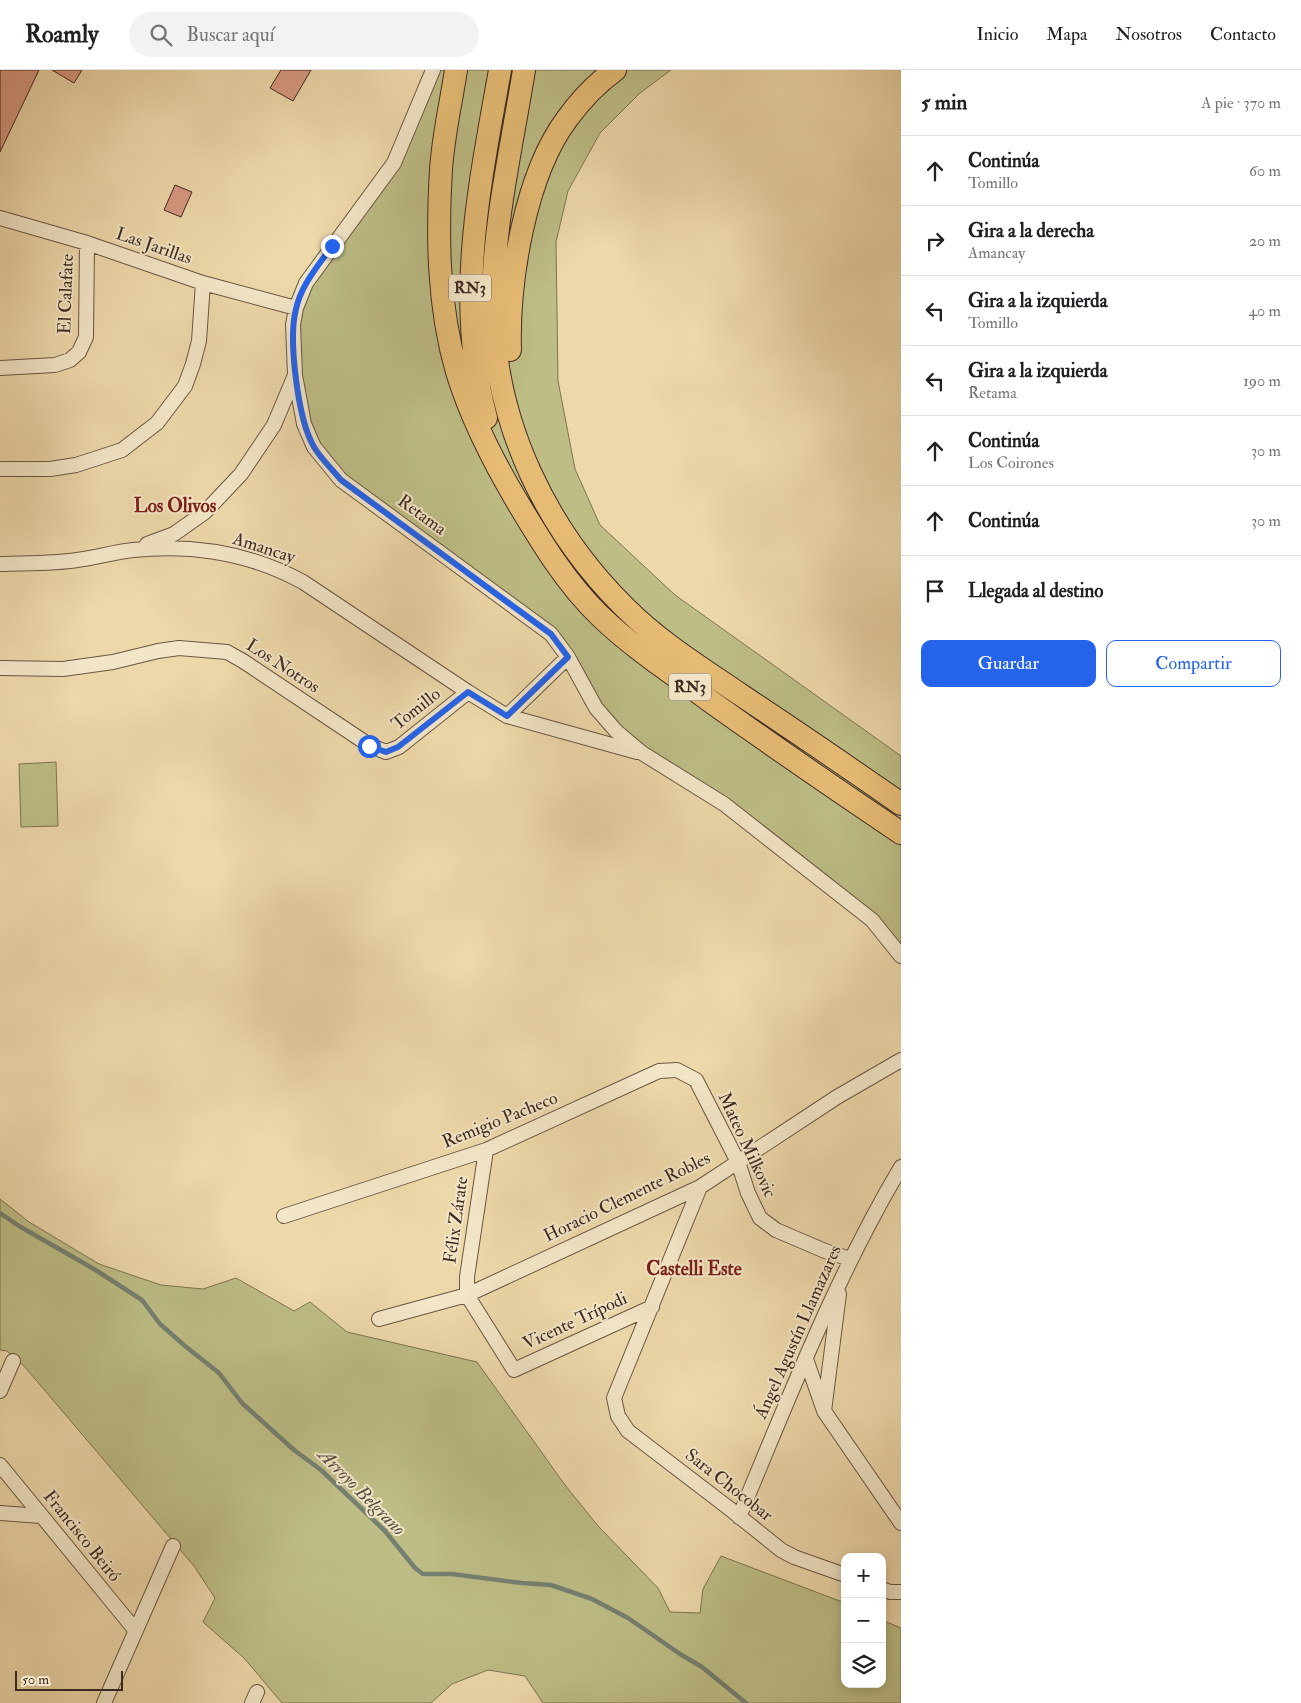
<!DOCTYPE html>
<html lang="es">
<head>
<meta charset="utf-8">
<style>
	:root { --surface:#fff; --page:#f2f2f2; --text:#202124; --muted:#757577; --line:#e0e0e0; --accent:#2563eb }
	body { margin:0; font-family:"IM FELL Double Pica",serif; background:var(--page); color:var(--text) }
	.controls { position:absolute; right:15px; bottom:15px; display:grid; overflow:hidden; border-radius:10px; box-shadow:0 2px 12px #0003 }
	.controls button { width:45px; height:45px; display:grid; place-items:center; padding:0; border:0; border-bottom:1px solid var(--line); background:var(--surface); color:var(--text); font:25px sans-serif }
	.scale { position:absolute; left:15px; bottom:12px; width:108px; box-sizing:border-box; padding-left:5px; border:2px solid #3e2a21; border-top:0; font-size:14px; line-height:18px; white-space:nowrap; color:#3e2a21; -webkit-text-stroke:4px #f3e6c8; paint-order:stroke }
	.stop { position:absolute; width:15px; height:15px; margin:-11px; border:4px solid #2563eb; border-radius:50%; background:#fff }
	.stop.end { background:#2563eb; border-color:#fff; box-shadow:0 1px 5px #0008 }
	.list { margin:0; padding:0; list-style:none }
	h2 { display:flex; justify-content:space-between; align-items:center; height:65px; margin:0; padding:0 20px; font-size:21px }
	h2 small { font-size:16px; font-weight:400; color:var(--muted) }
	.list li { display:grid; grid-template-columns:32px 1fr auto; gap:15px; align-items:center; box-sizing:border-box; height:70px; padding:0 20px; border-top:1px solid var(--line) }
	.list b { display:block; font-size:19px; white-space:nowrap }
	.list p { margin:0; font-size:16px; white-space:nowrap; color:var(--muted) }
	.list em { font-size:16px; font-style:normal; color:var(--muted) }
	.actions { display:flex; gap:10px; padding:15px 20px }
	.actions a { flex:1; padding:11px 0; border:1px solid var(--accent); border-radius:10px; text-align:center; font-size:18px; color:var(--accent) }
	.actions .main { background:var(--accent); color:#fff }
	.icon { flex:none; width:28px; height:28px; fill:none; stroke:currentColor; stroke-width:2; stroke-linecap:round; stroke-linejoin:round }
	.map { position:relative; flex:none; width:901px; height:1633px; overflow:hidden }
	header { display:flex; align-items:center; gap:30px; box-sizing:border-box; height:70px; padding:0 25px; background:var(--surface); border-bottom:1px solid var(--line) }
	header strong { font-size:24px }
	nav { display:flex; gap:28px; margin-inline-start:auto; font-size:18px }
	.search { width:350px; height:45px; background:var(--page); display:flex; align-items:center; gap:12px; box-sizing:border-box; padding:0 18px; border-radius:28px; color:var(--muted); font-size:19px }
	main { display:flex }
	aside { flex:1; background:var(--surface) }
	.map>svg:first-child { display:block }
</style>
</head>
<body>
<header>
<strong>Roamly</strong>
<div class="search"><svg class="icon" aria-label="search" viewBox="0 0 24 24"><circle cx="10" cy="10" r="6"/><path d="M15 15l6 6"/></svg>Buscar aquí</div>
<nav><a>Inicio</a><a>Mapa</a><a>Nosotros</a><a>Contacto</a></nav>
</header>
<main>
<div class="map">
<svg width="901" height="1633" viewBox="0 0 901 1633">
	<rect width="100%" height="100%" fill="#edd8aa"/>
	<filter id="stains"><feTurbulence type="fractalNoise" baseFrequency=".004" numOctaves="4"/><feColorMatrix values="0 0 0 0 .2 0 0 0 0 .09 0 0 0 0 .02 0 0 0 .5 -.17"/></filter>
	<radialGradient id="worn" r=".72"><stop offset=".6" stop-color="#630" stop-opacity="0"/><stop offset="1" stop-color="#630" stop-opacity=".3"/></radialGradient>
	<path fill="#bdbd85" stroke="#7e7453" d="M433,0H671L640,23L600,63L568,121L556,172L558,311L575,399L600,455L675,525L901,686V886L872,850L616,661L559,573L341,410L304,354L296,238L394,93Z
		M56,692L58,756L21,757L19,694Z
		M0,1129L29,1152L99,1194L161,1215L203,1219L236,1208L294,1241L310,1232L347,1262L477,1292L565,1415L598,1456L658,1518L670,1542L700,1543L703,1519L721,1486L845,1533V1614H882V1550L901,1558V1633H543L525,1606L488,1600L452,1614L431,1633H282L244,1588L203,1552L215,1528L194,1496L24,1296L7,1281L0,1280Z"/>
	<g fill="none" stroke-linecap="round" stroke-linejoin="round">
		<path stroke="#758071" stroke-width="4.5" d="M0,1143L19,1156L94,1199L142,1230L160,1254L185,1276L219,1303L242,1333L294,1380L321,1400L385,1461L415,1498L423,1504H452L522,1513L551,1515L592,1529L628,1548L680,1584L702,1597L746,1633"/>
	</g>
	<path fill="#d79881" stroke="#3e2a21" d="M0,0H39L0,82Z
		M52,0H82L74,13Z
		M281,0H311L293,31L270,18Z
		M175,115L192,122L181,147L164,140Z"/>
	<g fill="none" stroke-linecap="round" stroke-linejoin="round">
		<g stroke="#6a5643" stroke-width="16">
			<path id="minor" d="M0,148L87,173L203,213L296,238
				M0,298L55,295L70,290L79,282L86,267L87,173
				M295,305L304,354L314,377L341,410L551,564L568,587L596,638L616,661L642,683L724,734L872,850L901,886
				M0,399H50L76,395L122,380L157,353L185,316L193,294L199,271L203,213
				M147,474L174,464L205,442L241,404L274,355L295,305L293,255L296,238L306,213L394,93L433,0
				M0,494C25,493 52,494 77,490C95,488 114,482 133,480C193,474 250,483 303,512L468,622L507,646L637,682
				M0,598L63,599L113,592L158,581L179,578L227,582L243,591L369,675L386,682L399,677L468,622
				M507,646L568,587
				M700,1117L614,1328L618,1346L628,1361L730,1439L781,1480L794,1487L845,1505
				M284,1146L486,1080L659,1001L677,1000L696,1010L738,1092L748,1123L760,1148L776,1160L825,1181L850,1189
				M839,1224L824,1341L901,1453
				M467,1225L514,1300L652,1237
				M467,1225V1207L486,1080
				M379,1249L467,1225L700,1117L837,1027L901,990
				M806,1289L823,1338
				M0,1321L13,1291
				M0,1395L136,1561
				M0,1443L41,1446
				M739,1447C789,1328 835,1208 901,1097
				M882,1519L890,1522H901
				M104,1633L173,1476
				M252,1633L257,1622"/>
		</g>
		<g stroke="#3e2a21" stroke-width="24">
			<path id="trunk" d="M456,0C451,33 443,67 441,100C437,167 438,237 457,302C471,348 493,391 518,433C542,473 566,513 600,546C633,578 673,604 710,631C773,676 837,720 901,763
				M524,0C512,75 494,152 493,228C491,351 548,467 637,549C669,578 706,601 741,625C795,661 848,697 901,734
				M510,280C508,211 525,105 567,49C580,31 597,13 615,0
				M486,348C455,229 479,118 500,0"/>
		</g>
		<use href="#minor" stroke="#f3e6c8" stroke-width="14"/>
		<use href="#trunk" stroke="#e6bc75" stroke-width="22"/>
	</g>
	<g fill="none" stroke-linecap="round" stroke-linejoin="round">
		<path stroke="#2563eb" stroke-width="6" d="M332,176C318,196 301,215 296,239C288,270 298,350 314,377C321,389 332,399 341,410L551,564L568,587L507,646L468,622L398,677L386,682L369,676"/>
	</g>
	<g text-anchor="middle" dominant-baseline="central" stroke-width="4" stroke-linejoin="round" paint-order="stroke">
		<g fill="#f3e6c8" stroke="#746253" stroke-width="1">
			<rect x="449" y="204.5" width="42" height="27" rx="4"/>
			<rect x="669" y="603.5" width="42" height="27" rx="4"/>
		</g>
		<g font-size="16" font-weight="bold" fill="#3e2a21">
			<text x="470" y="218">RN3</text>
			<text x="690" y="617">RN3</text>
		</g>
		<g font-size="18" fill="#3e2a21" stroke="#f3e6c8">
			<text transform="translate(154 176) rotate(19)">Las Jarillas</text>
			<text transform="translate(66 224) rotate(-88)">El Calafate</text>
			<text transform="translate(422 445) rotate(36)">Retama</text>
			<text transform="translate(264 478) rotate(18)">Amancay</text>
			<text transform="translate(283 596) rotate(33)">Los Notros</text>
			<text transform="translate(416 639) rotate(-38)">Tomillo</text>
			<text transform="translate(500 1050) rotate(-22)">Remigio Pacheco</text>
			<text transform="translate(747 1075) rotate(65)">Mateo Milkovic</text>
			<text transform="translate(627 1127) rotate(-26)">Horacio Clemente Robles</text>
			<text transform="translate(456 1150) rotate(-82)">Félix Zárate</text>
			<text transform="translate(575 1251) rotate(-25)">Vicente Trípodi</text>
			<text transform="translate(798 1262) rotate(-66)">Ángel Agustín Llamazares</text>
			<text transform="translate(729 1415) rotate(38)">Sara Chocobar</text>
			<text transform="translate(82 1466) rotate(51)">Francisco Beiró</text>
		</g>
		<g font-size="19" font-weight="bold" fill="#7a1f14" stroke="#f3e6c8">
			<text x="175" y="436">Los Olivos</text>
			<text x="694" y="1199">Castelli Este</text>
		</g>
		<g font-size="19" font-style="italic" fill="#554e42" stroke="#f3e6c8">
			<text transform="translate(362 1422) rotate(45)">Arroyo Belgrano</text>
		</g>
	</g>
	<rect width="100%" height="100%" filter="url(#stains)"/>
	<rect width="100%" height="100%" fill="url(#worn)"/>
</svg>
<div class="controls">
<button>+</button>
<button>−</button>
<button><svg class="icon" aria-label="layers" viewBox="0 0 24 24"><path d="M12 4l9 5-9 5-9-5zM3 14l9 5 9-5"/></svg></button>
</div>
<div class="scale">50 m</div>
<div class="stop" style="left:369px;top:676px"></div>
<div class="stop end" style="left:332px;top:176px"></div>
</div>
<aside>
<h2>5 min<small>A pie · 370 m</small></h2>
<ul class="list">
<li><svg class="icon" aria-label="ahead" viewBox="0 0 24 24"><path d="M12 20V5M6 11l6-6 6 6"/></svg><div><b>Continúa</b><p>Tomillo</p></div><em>60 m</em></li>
<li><svg class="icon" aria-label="right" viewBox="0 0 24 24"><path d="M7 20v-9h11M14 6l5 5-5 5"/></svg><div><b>Gira a la derecha</b><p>Amancay</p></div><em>20 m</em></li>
<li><svg class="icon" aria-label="left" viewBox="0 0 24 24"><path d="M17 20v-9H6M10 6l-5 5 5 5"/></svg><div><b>Gira a la izquierda</b><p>Tomillo</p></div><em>40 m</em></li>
<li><svg class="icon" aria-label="left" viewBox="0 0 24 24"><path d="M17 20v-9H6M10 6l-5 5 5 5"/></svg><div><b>Gira a la izquierda</b><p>Retama</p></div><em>190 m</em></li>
<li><svg class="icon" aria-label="ahead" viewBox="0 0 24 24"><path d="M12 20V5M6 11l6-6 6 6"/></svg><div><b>Continúa</b><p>Los Coirones</p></div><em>30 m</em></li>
<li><svg class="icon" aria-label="ahead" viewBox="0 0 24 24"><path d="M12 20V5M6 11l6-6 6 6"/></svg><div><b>Continúa</b></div><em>30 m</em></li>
<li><svg class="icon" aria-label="arrive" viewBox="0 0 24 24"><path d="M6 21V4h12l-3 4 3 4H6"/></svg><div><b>Llegada al destino</b></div></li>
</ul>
<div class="actions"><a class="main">Guardar</a><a>Compartir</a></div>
</aside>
</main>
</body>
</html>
